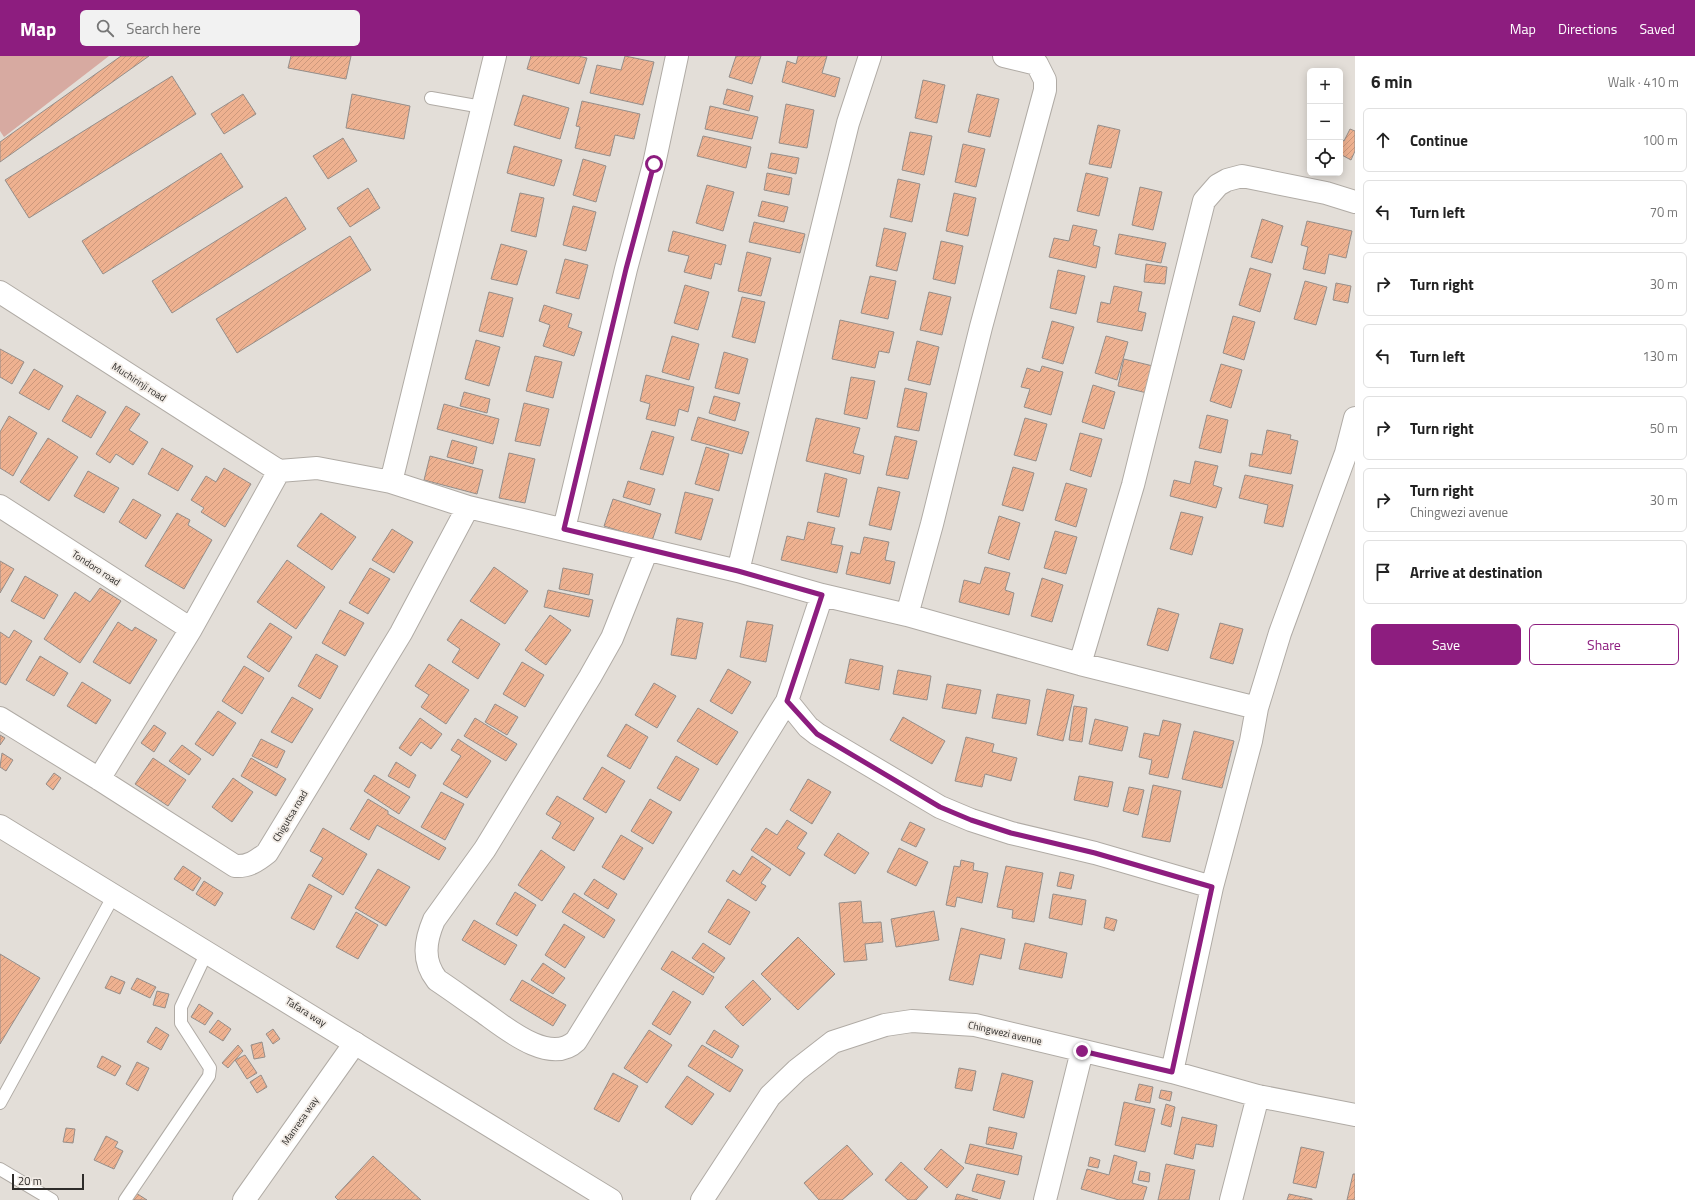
<!DOCTYPE html>
<html lang="en">
<head>
<meta charset="utf-8">
<style>
	:root { --surface:#fff; --page:#f2f2f2; --text:#222; --muted:#767676; --line:#e0e0e0; --accent:#8d1d7f }
	body { margin:0; font-family:"Titillium Web",sans-serif; background:var(--page); color:var(--text) }
	.controls { position:absolute; right:12px; top:12px; display:grid; overflow:hidden; border-radius:6px; box-shadow:0 2px 10px #0003 }
	.controls button { width:36px; height:36px; display:grid; place-items:center; padding:0; border:0; border-bottom:1px solid var(--line); background:var(--surface); color:var(--text); font:20px sans-serif }
	.scale { position:absolute; left:12px; bottom:10px; width:72px; box-sizing:border-box; padding-left:4px; border:2px solid #2e2c2a; border-top:0; font-size:11px; line-height:14px; white-space:nowrap; color:#2e2c2a; -webkit-text-stroke:3px #f1ebe5; paint-order:stroke }
	.stop { position:absolute; width:12px; height:12px; margin:-9px; border:3px solid #8d1d7f; border-radius:50%; background:#fff }
	.stop.end { background:#8d1d7f; border-color:#fff; box-shadow:0 1px 4px #0008 }
	.list { margin:0; padding:0; list-style:none }
	h2 { display:flex; justify-content:space-between; align-items:center; height:52px; margin:0; padding:0 16px; font-size:17px }
	h2 small { font-size:13px; font-weight:400; color:var(--muted) }
	.list li { display:grid; grid-template-columns:26px 1fr auto; gap:12px; align-items:center; box-sizing:border-box; height:64px; margin:0 8px 8px; padding:0 8px; border:1px solid var(--line); border-radius:6px }
	.list b { display:block; font-size:15px; white-space:nowrap }
	.list p { margin:0; font-size:13px; white-space:nowrap; color:var(--muted) }
	.list em { font-size:13px; font-style:normal; color:var(--muted) }
	.actions { display:flex; gap:8px; padding:12px 16px }
	.actions a { flex:1; padding:9px 0; border:1px solid var(--accent); border-radius:6px; text-align:center; font-size:14px; color:var(--accent) }
	.actions .main { background:var(--accent); color:#fff }
	.icon { flex:none; width:22px; height:22px; fill:none; stroke:currentColor; stroke-width:2; stroke-linecap:round; stroke-linejoin:round }
	.map { position:relative; flex:none; width:1355px; height:1144px; overflow:hidden }
	header { display:flex; align-items:center; gap:24px; box-sizing:border-box; height:56px; padding:0 20px; background:var(--accent); color:#fff }
	header strong { font-size:19px }
	nav { display:flex; gap:22px; margin-inline-start:auto; font-size:14px }
	.search { width:280px; height:36px; background:var(--page); display:flex; align-items:center; gap:10px; box-sizing:border-box; padding:0 14px; border-radius:6px; color:var(--muted); font-size:15px }
	main { display:flex }
	aside { flex:1; background:var(--surface) }
	.map>svg:first-child { display:block }
</style>
</head>
<body>
<header>
<strong>Map</strong>
<div class="search"><svg class="icon" aria-label="search" viewBox="0 0 24 24"><circle cx="10" cy="10" r="6"/><path d="M15 15l6 6"/></svg>Search here</div>
<nav><a>Map</a><a>Directions</a><a>Saved</a></nav>
</header>
<main>
<div class="map">
<svg width="1355" height="1144" viewBox="0 0 1355 1144">
	<defs>
		<pattern id="building-hatch" width="6" height="6" patternUnits="userSpaceOnUse"><rect width="6" height="6" fill="#eeb190"/><path d="M-1 1l2-2M0 6l6-6M5 7l2-2" fill="none" stroke="#cc987c"/></pattern>
	</defs>
	<rect width="100%" height="100%" fill="#e3ded8"/>
	<path fill="#d7aaa1" d="M0,0H109L4,81L0,75Z"/>
	<path fill="url(#building-hatch)" stroke="#958e8a" d="M121,0H149L0,106V86Z
		M291,0H351L346,23L288,12Z
		M531,0H578L587,2L579,28L527,13Z
		M625,0L654,6L643,49L590,37L597,9L621,14Z
		M736,0H761L752,28L729,21Z
		M798,0H827L822,17L840,22L835,41L782,26L787,5L796,8Z
		M172,20L196,58L29,162L5,124Z
		M923,24L945,29L937,67L915,62Z
		M727,33L753,40L749,55L723,48Z
		M243,38L256,58L224,78L211,58Z
		M352,38L410,50L404,83L346,72Z
		M977,38L999,43L990,81L968,76Z
		M523,39L569,52L560,83L514,69Z
		M582,45L640,58L634,83L615,79L610,100L575,92L580,71L576,70Z
		M786,48L814,54L807,92L779,87Z
		M710,50L758,61L752,83L705,73Z
		M1098,69L1120,74L1111,112L1089,108Z
		M1350,73L1355,75V95L1351,104L1340,98V83L1344,85Z
		M910,76L932,80L924,119L902,114Z
		M703,80L751,91L746,112L697,100Z
		M343,82L357,105L328,123L313,100Z
		M963,88L985,93L976,131L955,126Z
		M514,90L562,104L554,130L507,117Z
		M221,97L243,131L103,218L82,185Z
		M771,97L799,102L796,118L768,112Z
		M583,103L606,110L596,146L573,139Z
		M767,117L792,122L789,139L764,134Z
		M1086,117L1108,122L1099,160L1077,155Z
		M898,123L920,128L912,166L890,161Z
		M707,129L734,136L723,175L696,167Z
		M1140,131L1162,136L1153,174L1132,169Z
		M368,132L380,152L350,171L337,152Z
		M520,137L544,142L536,181L511,175Z
		M954,137L976,142L968,180L946,175Z
		M286,141L306,173L172,257L152,225Z
		M762,145L788,151L784,166L758,160Z
		M573,150L596,156L586,195L563,189Z
		M1262,163L1283,170L1272,207L1251,201Z
		M1307,165L1352,175L1346,202L1329,198L1325,218L1303,213L1308,191L1301,189Z
		M754,166L805,178L800,197L749,186Z
		M1073,169L1097,174L1093,189L1100,191L1096,212L1049,201L1054,182L1069,185Z
		M884,172L906,177L897,215L876,210Z
		M673,175L726,189L721,209L715,207L711,223L684,216L689,200L668,195Z
		M1119,178L1166,187L1161,207L1115,198Z
		M350,180L371,214L237,297L216,263Z
		M941,185L963,190L955,228L933,223Z
		M501,188L527,195L517,229L491,223Z
		M747,196L771,202L761,240L738,235Z
		M565,203L588,209L579,243L556,237Z
		M1146,208L1167,211L1165,228L1144,226Z
		M1250,212L1271,218L1260,256L1239,249Z
		M1058,214L1085,220L1076,258L1050,252Z
		M870,220L896,225L888,263L861,257Z
		M1305,225L1327,231L1316,269L1294,263Z
		M1336,227L1351,230L1348,247L1333,244Z
		M685,229L709,236L698,274L674,267Z
		M1114,230L1142,236L1138,255L1146,257L1142,275L1097,266L1101,246L1110,248Z
		M489,236L513,242L503,281L479,275Z
		M929,236L951,241L942,279L920,274Z
		M742,241L765,246L755,287L732,281Z
		M544,249L572,258L568,271L582,276L574,300L543,290L550,269L539,265Z
		M1233,260L1255,266L1244,304L1223,297Z
		M840,264L894,276L889,297L879,295L875,312L832,303Z
		M1052,265L1074,271L1063,308L1042,302Z
		M672,280L699,288L689,324L662,316Z
		M1106,280L1128,286L1117,324L1095,317Z
		M476,284L500,291L489,330L465,323Z
		M917,285L939,291L930,329L908,324Z
		M0,293L24,306L12,328L0,321Z
		M724,296L748,303L739,338L715,332Z
		M535,300L562,306L553,342L526,335Z
		M1124,303L1153,310L1147,337L1118,330Z
		M1221,308L1242,314L1231,352L1210,345Z
		M1042,310L1063,316L1051,359L1024,351L1030,333L1021,331L1027,312L1040,316Z
		M34,313L63,330L49,354L19,337Z
		M646,319L694,331L688,356L679,353L675,370L646,363L650,348L640,345Z
		M851,321L875,325L867,363L844,358Z
		M1093,329L1115,336L1104,373L1082,366Z
		M905,332L927,337L919,375L897,371Z
		M464,336L490,343L487,357L460,350Z
		M77,339L106,356L91,382L62,365Z
		M714,340L740,347L735,365L709,357Z
		M524,347L549,353L540,390L515,385Z
		M444,348L499,363L493,388L437,373Z
		M126,350L140,358L129,374L148,386L133,409L116,398L110,407L96,398Z
		M1207,359L1228,364L1221,397L1199,392Z
		M9,360L37,377L13,420L0,412V376Z
		M698,361L749,376L742,398L691,384Z
		M816,362L860,372L853,397L864,400L860,418L806,405Z
		M1025,362L1047,368L1036,405L1014,399Z
		M1267,374L1291,379L1290,383L1298,385L1291,418L1249,410L1251,397L1262,399Z
		M652,375L674,381L663,419L640,413Z
		M1080,377L1102,383L1091,421L1070,414Z
		M895,380L917,385L908,423L886,419Z
		M48,382L78,401L49,445L20,426Z
		M452,384L477,391L473,408L447,401Z
		M706,391L729,398L719,435L695,428Z
		M162,392L193,410L178,435L148,418Z
		M509,397L535,403L525,447L499,442Z
		M430,400L483,414L477,438L424,424Z
		M1195,405L1218,410L1213,429L1222,432L1216,452L1170,440L1174,424L1190,428Z
		M1013,411L1034,417L1023,455L1002,449Z
		M224,412L251,428L225,471L201,456L204,452L191,444L206,420L216,426Z
		M88,415L119,432L104,457L74,440Z
		M825,417L847,423L839,461L817,456Z
		M1245,419L1293,429L1283,471L1264,467L1268,449L1239,442Z
		M628,425L655,433L650,449L623,441Z
		M1066,427L1087,433L1076,471L1055,464Z
		M878,431L900,436L891,474L869,469Z
		M685,436L713,443L701,484L675,477Z
		M133,443L161,459L146,483L119,466Z
		M613,443L661,458L652,485L604,470Z
		M1181,456L1203,461L1192,499L1170,493Z
		M177,457L190,464L188,469L212,484L184,533L145,510Z
		M321,457L356,481L332,514L297,490Z
		M999,460L1020,467L1009,504L988,497Z
		M808,466L835,472L831,488L843,490L837,517L781,504L787,480L804,484Z
		M392,473L413,486L394,517L372,504Z
		M1055,475L1077,481L1066,518L1044,512Z
		M864,481L889,486L885,504L895,506L890,528L846,518L851,496L860,498Z
		M287,504L325,531L296,573L257,546Z
		M0,505L14,513L0,537Z
		M494,511L528,535L505,568L470,545Z
		M985,511L1010,517L1005,534L1014,537L1009,559L959,546L964,524L980,528Z
		M370,512L390,523L368,558L349,547Z
		M563,512L593,518L589,539L559,533Z
		M25,520L58,539L44,563L11,545Z
		M1042,522L1063,529L1052,566L1031,560Z
		M100,532L121,545L80,607L44,583L75,536L90,546Z
		M548,534L593,544L589,561L544,551Z
		M1158,552L1179,558L1168,595L1147,589Z
		M340,554L364,567L345,600L322,587Z
		M550,559L571,574L546,609L525,594Z
		M677,562L703,567L696,603L671,599Z
		M461,563L500,588L478,623L452,606L460,593L447,584Z
		M747,565L773,569L766,606L740,601Z
		M118,566L132,575L135,571L157,584L130,628L93,606Z
		M270,567L292,581L269,616L247,601Z
		M1220,567L1243,573L1233,608L1210,602Z
		M14,574L32,585L6,629L0,626V576L9,582Z
		M316,598L338,610L320,643L298,630Z
		M40,600L68,617L54,640L26,624Z
		M850,603L883,610L879,634L845,627Z
		M522,606L544,619L525,651L503,638Z
		M429,608L469,634L446,668L421,651L429,639L415,630Z
		M244,610L264,622L242,658L222,645Z
		M728,613L751,626L732,658L710,645Z
		M898,614L931,620L927,644L893,638Z
		M82,626L111,644L96,668L67,650Z
		M654,627L676,640L657,672L635,659Z
		M947,628L981,634L976,658L942,652Z
		M1047,633L1074,639L1063,685L1037,679Z
		M997,638L1030,644L1026,668L992,662Z
		M292,641L313,653L292,687L271,676Z
		M495,648L518,661L507,679L485,666Z
		M1074,650L1087,652L1082,686L1069,684Z
		M698,652L738,676L717,709L677,685Z
		M218,655L236,667L213,700L195,688Z
		M903,661L945,685L932,708L890,684Z
		M420,662L442,678L431,693L421,686L411,700L399,692Z
		M475,662L517,688L506,705L464,680Z
		M1095,663L1128,671L1122,695L1089,688Z
		M1163,664L1181,668L1168,722L1149,718L1152,704L1139,701L1144,677L1159,680Z
		M626,668L648,681L630,713L607,700Z
		M154,669L166,677L154,696L141,687Z
		M1194,675L1234,685L1222,732L1182,723Z
		M0,679L5,682L0,689Z
		M966,681L994,688L992,696L1017,702L1011,725L985,718L982,731L955,725Z
		M261,683L285,695L277,712L252,700Z
		M458,683L491,705L467,742L443,728L461,700L451,694Z
		M182,689L201,703L189,719L169,705Z
		M2,697L13,704L6,715L0,711Z
		M676,700L699,713L680,745L657,732Z
		M153,702L186,724L168,750L135,728Z
		M251,702L286,723L276,740L241,720Z
		M396,706L416,719L409,732L388,720Z
		M602,711L625,725L606,757L583,743Z
		M54,717L61,722L53,734L46,728Z
		M374,719L410,741L399,758L364,735Z
		M1079,720L1113,726L1108,751L1074,744Z
		M233,722L253,736L232,766L212,751Z
		M808,723L831,736L812,768L790,754Z
		M1153,729L1181,735L1170,786L1142,781Z
		M1129,731L1144,734L1138,759L1123,755Z
		M441,736L464,748L445,784L421,771Z
		M557,740L594,762L574,795L552,782L561,767L546,758Z
		M368,743L388,755V758L446,792L439,804L377,769L369,784L350,773Z
		M650,743L672,756L653,788L631,775Z
		M787,764L807,777L797,792L805,797L790,820L751,794L766,772L777,779Z
		M910,766L925,773L916,791L901,784Z
		M323,772L367,798L343,839L312,820L323,802L310,795Z
		M838,777L869,797L855,818L824,799Z
		M621,779L643,792L624,824L602,811Z
		M899,792L928,806L916,830L887,816Z
		M541,794L565,811L542,845L518,829Z
		M752,800L771,813L761,827L766,830L756,845L726,825L733,814L740,819Z
		M961,804L974,807L973,814L988,817L982,847L957,841L955,851L946,849L954,810L960,811Z
		M183,810L201,822L193,835L174,823Z
		M1006,810L1043,817L1034,866L1012,862L1013,854L997,851Z
		M378,813L410,831L386,870L355,852Z
		M1060,816L1074,819L1071,833L1057,830Z
		M594,823L617,838L608,853L584,838Z
		M204,825L223,837L215,850L196,838Z
		M309,828L332,840L314,874L291,862Z
		M515,836L536,849L517,880L496,868Z
		M574,837L615,864L604,882L562,856Z
		M1053,838L1086,844L1082,869L1049,862Z
		M728,843L750,856L730,889L708,876Z
		M861,845L863,867L881,866L883,886L865,888L867,904L844,906L839,847Z
		M934,855L939,884L896,891L891,863Z
		M356,856L378,869L358,903L336,891Z
		M1106,861L1117,864L1114,875L1104,872Z
		M474,864L517,889L505,909L462,884Z
		M564,868L585,881L565,912L545,899Z
		M961,872L1005,883L1001,903L980,898L973,929L949,924Z
		M798,881L835,918L798,954L761,918Z
		M703,887L725,902L714,917L692,902Z
		M1025,887L1067,897L1062,922L1019,913Z
		M672,895L714,921L703,939L661,913Z
		M0,898L40,922L0,988Z
		M543,907L565,922L553,938L531,924Z
		M111,920L125,926L120,938L105,932Z
		M137,922L156,931L150,942L131,933Z
		M522,924L566,949L553,970L510,944Z
		M753,924L771,943L743,970L725,951Z
		M157,935L169,938L165,952L153,949Z
		M673,935L691,946L670,979L652,968Z
		M199,948L213,957L205,969L191,961Z
		M218,964L231,973L223,985L209,976Z
		M156,971L169,979L161,994L147,986Z
		M273,973L280,983L273,988L266,978Z
		M649,974L672,989L647,1027L624,1012Z
		M714,974L739,990L732,1002L706,987Z
		M262,986L265,1001L254,1003L251,989Z
		M238,989L243,995L228,1012L222,1007Z
		M702,989L743,1014L730,1036L688,1010Z
		M245,999L257,1017L247,1023L235,1004Z
		M102,1000L121,1010L115,1020L97,1011Z
		M137,1006L149,1012L138,1035L126,1028Z
		M959,1012L976,1015L972,1035L955,1032Z
		M613,1017L638,1030L619,1066L594,1053Z
		M1002,1017L1033,1025L1024,1062L993,1054Z
		M261,1019L267,1031L257,1037L250,1026Z
		M687,1020L714,1038L692,1069L665,1051Z
		M1139,1028L1153,1031L1150,1047L1135,1044Z
		M1161,1034L1172,1036L1170,1045L1159,1042Z
		M1124,1046L1155,1053L1145,1096L1115,1089Z
		M1166,1048L1175,1051L1171,1071L1161,1068Z
		M1182,1061L1217,1069L1213,1091L1196,1088L1193,1103L1174,1098Z
		M989,1071L1017,1077L1013,1093L986,1088Z
		M66,1072L75,1073L73,1087L63,1086Z
		M106,1080L118,1086L115,1091L123,1095L114,1113L94,1104Z
		M970,1088L1022,1100L1018,1119L965,1107Z
		M847,1089L873,1118L842,1144H819L804,1127Z
		M1301,1091L1324,1096L1316,1132L1293,1127Z
		M941,1093L964,1112L947,1132L924,1113Z
		M1114,1099L1137,1106L1132,1127L1147,1131L1143,1144H1119L1081,1133L1087,1113L1109,1119Z
		M373,1100L421,1144H338L335,1141Z
		M1090,1101L1100,1104L1098,1112L1088,1110Z
		M901,1106L928,1131L916,1144H908L885,1124Z
		M1166,1108L1195,1114L1189,1144H1158Z
		M1140,1115L1150,1117L1149,1126L1138,1124Z
		M977,1118L1005,1125L1000,1143L972,1135Z
		M1353,1118H1355V1144H1347Z
		M136,1137L147,1144H131Z
		M957,1138L978,1144H955Z
		M1289,1138L1312,1143V1144H1287Z"/>
	<g fill="none" stroke-linecap="round" stroke-linejoin="round">
		<g stroke="#b0aba5" stroke-width="14">
			<path id="service" d="M431,42L482,51
				M0,1047L114,839
				M0,1113L52,1144
				M125,1144L209,1020L210,1012L181,967V951L207,896"/>
		</g>
		<g stroke="#b0aba5" stroke-width="24">
			<path id="minor" d="M0,236L279,415
				M391,426L495,0
				M0,450L191,573
				M564,473L626,213L654,108L677,0
				M647,494L612,582L590,621L485,793L434,864C425,885 422,905 437,924C452,934 467,945 483,956C504,971 550,1010 576,985L787,645L822,539
				M738,515L848,67L870,0
				M907,559L932,468L981,271L1045,34V24L1037,8L1004,0
				M1080,608L1133,429L1204,145L1218,129L1227,124L1242,120L1326,137L1355,146
				M787,645L808,671L817,678L940,751L971,764L1011,777L1095,797L1212,831
				M1257,652L1280,577L1346,397L1355,362
				M0,662L99,723L235,810C248,811 257,805 267,797L401,577L468,451
				M99,723L191,573L279,415L317,412L391,426L468,451L738,515L822,539L907,559L1080,608L1257,652L1251,685L1212,831L1172,1016
				M244,1144L355,987
				M702,1144L770,1040L797,1014L833,986L885,969L912,965L975,969L1172,1016L1258,1040L1355,1059
				M1045,1144L1082,995
				M1231,1144L1258,1040"/>
		</g>
		<g stroke="#b0aba5" stroke-width="24">
			<path id="tertiary" d="M0,770L611,1144"/>
		</g>
		<use href="#service" stroke="#fff" stroke-width="12"/>
		<use href="#minor" stroke="#fff" stroke-width="22"/>
		<use href="#tertiary" stroke="#fff" stroke-width="22"/>
	</g>
	<g fill="none" stroke-linecap="round" stroke-linejoin="round">
		<path stroke="#8d1d7f" stroke-width="5" d="M654,108L626,213L564,473L738,515L822,539L787,645L817,678L940,751L971,764L1011,777L1095,797L1212,831L1172,1016L1082,995"/>
	</g>
	<g text-anchor="middle" dominant-baseline="central" stroke-width="3.5" stroke-linejoin="round" paint-order="stroke">
		<g font-size="10" fill="#2e2c2a" stroke="#f1ebe5">
			<text transform="translate(139 326) rotate(33)">Muchirinji road</text>
			<text transform="translate(96 512) rotate(33)">Tondoro road</text>
			<text transform="translate(290 760) rotate(-59)">Chigutsa road</text>
			<text transform="translate(306 956) rotate(32)">Tafara way</text>
			<text transform="translate(1005 977) rotate(13)">Chingwezi avenue</text>
			<text transform="translate(300 1065) rotate(-55)">Manresa way</text>
		</g>
	</g>
</svg>
<div class="controls">
<button>+</button>
<button>−</button>
<button><svg class="icon" aria-label="locate" viewBox="0 0 24 24"><circle cx="12" cy="12" r="6"/><path d="M12 2v4M12 18v4M2 12h4M18 12h4"/></svg></button>
</div>
<div class="scale">20 m</div>
<div class="stop" style="left:654px;top:108px"></div>
<div class="stop end" style="left:1082px;top:995px"></div>
</div>
<aside>
<h2>6 min<small>Walk · 410 m</small></h2>
<ul class="list">
<li><svg class="icon" aria-label="ahead" viewBox="0 0 24 24"><path d="M12 20V5M6 11l6-6 6 6"/></svg><div><b>Continue</b></div><em>100 m</em></li>
<li><svg class="icon" aria-label="left" viewBox="0 0 24 24"><path d="M17 20v-9H6M10 6l-5 5 5 5"/></svg><div><b>Turn left</b></div><em>70 m</em></li>
<li><svg class="icon" aria-label="right" viewBox="0 0 24 24"><path d="M7 20v-9h11M14 6l5 5-5 5"/></svg><div><b>Turn right</b></div><em>30 m</em></li>
<li><svg class="icon" aria-label="left" viewBox="0 0 24 24"><path d="M17 20v-9H6M10 6l-5 5 5 5"/></svg><div><b>Turn left</b></div><em>130 m</em></li>
<li><svg class="icon" aria-label="right" viewBox="0 0 24 24"><path d="M7 20v-9h11M14 6l5 5-5 5"/></svg><div><b>Turn right</b></div><em>50 m</em></li>
<li><svg class="icon" aria-label="right" viewBox="0 0 24 24"><path d="M7 20v-9h11M14 6l5 5-5 5"/></svg><div><b>Turn right</b><p>Chingwezi avenue</p></div><em>30 m</em></li>
<li><svg class="icon" aria-label="arrive" viewBox="0 0 24 24"><path d="M6 21V4h12l-3 4 3 4H6"/></svg><div><b>Arrive at destination</b></div></li>
</ul>
<div class="actions"><a class="main">Save</a><a>Share</a></div>
</aside>
</main>
</body>
</html>
